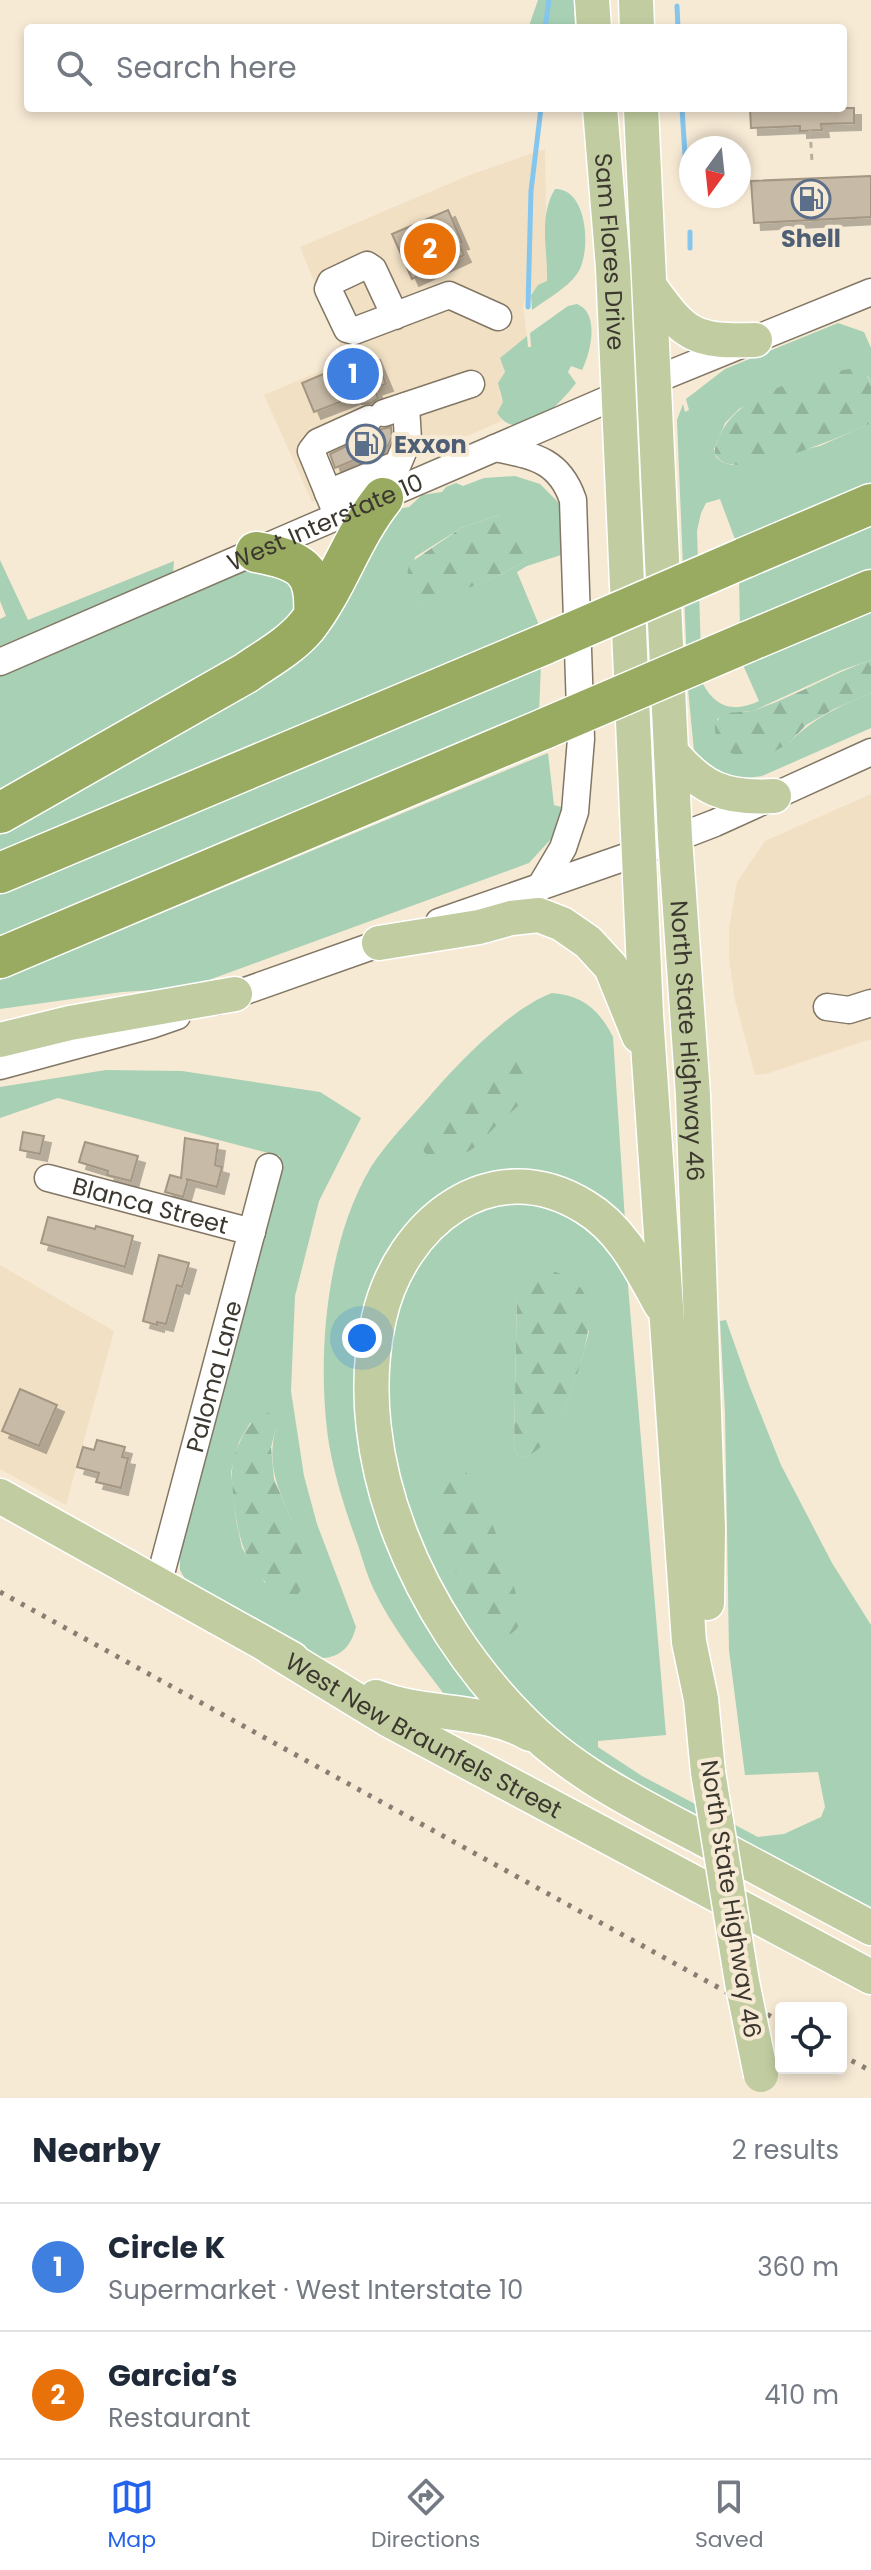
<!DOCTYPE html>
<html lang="en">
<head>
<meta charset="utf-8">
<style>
	:root { --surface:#fff; --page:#f6f6f7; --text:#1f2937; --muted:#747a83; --line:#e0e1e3; --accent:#2563eb }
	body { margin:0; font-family:Poppins,sans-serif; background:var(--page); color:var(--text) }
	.controls { position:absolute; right:24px; bottom:24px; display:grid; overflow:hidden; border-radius:8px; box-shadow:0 4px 12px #0003 }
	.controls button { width:72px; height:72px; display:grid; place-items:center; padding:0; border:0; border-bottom:2px solid var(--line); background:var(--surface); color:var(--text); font:40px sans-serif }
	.compass { position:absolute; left:679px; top:136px; width:72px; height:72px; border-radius:50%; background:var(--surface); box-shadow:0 4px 12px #0003; rotate:195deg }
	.you { position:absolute; left:362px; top:1338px; width:28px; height:28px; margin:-20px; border:6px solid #fff; border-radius:50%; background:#1a73e8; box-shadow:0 0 0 12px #1a73e833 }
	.badge { display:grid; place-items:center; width:52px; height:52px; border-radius:50%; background:var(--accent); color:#fff; font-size:26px; font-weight:700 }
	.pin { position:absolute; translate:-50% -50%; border:4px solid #fff; box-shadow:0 2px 8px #0006 }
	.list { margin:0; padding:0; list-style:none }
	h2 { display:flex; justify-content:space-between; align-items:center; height:104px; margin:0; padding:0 32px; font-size:34px }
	h2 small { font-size:26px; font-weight:400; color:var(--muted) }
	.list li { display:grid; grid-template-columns:52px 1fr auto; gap:24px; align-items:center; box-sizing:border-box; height:128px; padding:0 32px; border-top:2px solid var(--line) }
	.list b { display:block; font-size:30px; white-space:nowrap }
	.list p { margin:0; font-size:26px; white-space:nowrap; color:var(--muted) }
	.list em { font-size:26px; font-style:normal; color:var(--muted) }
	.icon { flex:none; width:44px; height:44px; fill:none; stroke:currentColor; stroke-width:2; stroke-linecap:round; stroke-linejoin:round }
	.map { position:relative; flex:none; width:871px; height:2098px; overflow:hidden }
	.search { position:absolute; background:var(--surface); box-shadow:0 4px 12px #0003; left:24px; right:24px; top:24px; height:88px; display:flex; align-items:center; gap:20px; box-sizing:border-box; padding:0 28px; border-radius:8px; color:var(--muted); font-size:30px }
	.sheet { height:360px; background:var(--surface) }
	nav { display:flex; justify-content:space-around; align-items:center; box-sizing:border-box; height:112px; border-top:2px solid var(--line); background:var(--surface); font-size:22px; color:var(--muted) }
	nav a { display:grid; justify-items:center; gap:4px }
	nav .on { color:var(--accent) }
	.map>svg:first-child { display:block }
</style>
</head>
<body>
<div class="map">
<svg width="871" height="2098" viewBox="0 0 871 2098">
	<defs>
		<pattern id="forest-firs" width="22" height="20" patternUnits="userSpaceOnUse" patternTransform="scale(2)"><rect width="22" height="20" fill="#a7d0b4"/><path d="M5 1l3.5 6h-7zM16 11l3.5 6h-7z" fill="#91b39b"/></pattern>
		<filter id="shadow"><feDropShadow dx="7" dy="7" stdDeviation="0" flood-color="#0004"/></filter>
	</defs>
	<rect width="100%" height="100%" fill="#f7ead5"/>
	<path fill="#f1e0c4" d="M545,149L547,281L525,297L523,307L527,336L500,358L505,372L499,392L503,402L497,413L502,421L312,502L264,395L346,360L300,247L467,176Z
		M871,794V1039L766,1074L755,1075L735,1000L729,958V928L737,882L765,841Z
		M0,1265L114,1331L66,1505L0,1469Z"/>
	<path fill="#a7d0b4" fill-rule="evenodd" d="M538,0H574L575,28L529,26Z
		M555,189C588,188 592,253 577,274C566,289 547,299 532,310L531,295L538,285L547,281C548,251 538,217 555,189Z
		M577,304C600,313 591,352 582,370L571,366L568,372L576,383C561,403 519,447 497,413L503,402L498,383L505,372L500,358L527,336L528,347H531L530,333L568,306Z
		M838,323L864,332L871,348V383L868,376L779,387L739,409L725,423L714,449L716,457L722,462L732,465L820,446L871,423V485L736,542L720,499L706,503L701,513L697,531L702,682C715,708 734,713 759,701L743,665L871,610V660L842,670L753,711L728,713L717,719V738L789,743C813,718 840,706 871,693V728L762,776L734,780L703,764L694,751L688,689L677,420L683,404L685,412L689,410L686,399L725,369Z
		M515,476L540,484L562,506L564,554L527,566L517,572L539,625L0,855V825L257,676L396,509L409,507L422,495L442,492L446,487L456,483L463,486L484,478ZM499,515L525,561L500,575L421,606L410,582L415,557L461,528Z
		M871,521V575L740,629L739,578Z
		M0,560L28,620L174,561L173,574L0,653V619L6,616L0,601Z
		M256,566L297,577L293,624L0,806V676Z
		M541,663L539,715L0,944V891Z
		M548,753L554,805L565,808L551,839L529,863L187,988L122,992L0,1009V980Z
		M552,993C583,995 600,1011 613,1037L625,1220L601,1206L442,1198L359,1375L479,1698L475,1704L451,1703C423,1666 393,1630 373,1588C367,1575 363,1561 359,1548C347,1515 335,1479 329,1444C316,1358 326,1242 371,1167C387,1142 409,1120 429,1097C458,1063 511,1008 552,993Z
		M106,1070L182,1071L320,1092L361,1118L319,1201L295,1296L291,1391L304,1476L317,1524L356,1627C350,1650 337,1660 313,1658L189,1586L180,1570V1546L280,1156L58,1098L0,1118V1087ZM250,1423L276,1428C266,1465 278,1488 292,1521L265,1583L242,1548L236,1520L231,1472L239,1442Z
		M504,1200L536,1203L597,1231L627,1274L666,1735L598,1741V1747L642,1776L758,1837L784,1834L821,1817L825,1807L818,1772L745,1775L729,1650L725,1412L720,1321L726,1320L749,1385L781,1465L832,1563L871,1625V1916L578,1755L489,1666L415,1542L383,1418L396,1295L447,1223ZM517,1291L589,1331C580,1369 560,1439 525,1458L516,1455L514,1445Z"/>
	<path fill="url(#forest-firs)" d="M857,368L864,370L871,383V423C846,435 740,481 719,459C711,452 716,446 719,437C738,391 811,374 857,368Z
		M499,515H509C523,527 530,543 525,561L500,575L429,604L421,606C410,597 404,576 410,563L461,528Z
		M871,660V693L834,709L806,725L789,743L770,754L743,760C730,754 705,735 719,718C726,709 745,714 755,710C794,697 831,674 871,660Z
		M522,1055L537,1059L542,1063C540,1093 518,1105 499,1123C488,1133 479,1147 465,1153C456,1157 444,1158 434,1159L424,1152C415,1116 493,1066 522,1055Z
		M547,1269C564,1275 577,1279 586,1296C600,1325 566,1413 548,1438C542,1447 534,1453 525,1458L516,1455L514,1445L517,1291L528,1274Z
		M263,1411L273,1415L276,1428L271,1447L274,1479L292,1521L303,1557L306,1580L298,1595C251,1592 238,1541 234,1502C233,1492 231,1480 232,1470C235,1447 245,1427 263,1411Z
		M453,1465C458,1468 465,1470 468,1475C484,1496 522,1595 520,1621C519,1628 514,1632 509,1635C469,1622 439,1542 437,1502C436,1493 441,1481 443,1472Z"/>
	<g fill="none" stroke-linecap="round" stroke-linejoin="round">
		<path stroke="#85c6ef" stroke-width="5" d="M677,6L678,28
			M545,28L549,0
			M682,108L687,187
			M690,232V248
			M528,307L531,191L541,108"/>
	</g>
	<path fill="#c7baa6" stroke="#a39683" stroke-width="2" filter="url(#shadow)" d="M750,108H854V123L821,124L822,130L800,131V126L751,128Z
		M871,176V217L754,223L751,181Z
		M448,210L462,242L458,243L464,255L412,279L392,234Z
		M373,353L386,384L374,388L378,398L371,403L362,404L358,395L314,412L302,383Z
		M391,427L392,437L388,446L335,468L330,454L382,429Z
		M23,1132L44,1136L40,1154L20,1150Z
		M185,1138L218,1144L215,1165L222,1167L217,1187L186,1179L188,1180L183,1197L165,1192L170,1175L181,1178Z
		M85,1142L138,1156L131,1181L107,1175L108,1171L79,1162Z
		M48,1217L95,1229L96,1226L133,1236L125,1267L41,1243Z
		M159,1255L189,1263L182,1287L177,1285L166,1324L157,1322V1325L143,1321Z
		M20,1389L57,1405L39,1446L2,1431Z
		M97,1440L125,1447L122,1457L128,1458L121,1488L96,1482L99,1473L77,1467L83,1447L94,1450Z"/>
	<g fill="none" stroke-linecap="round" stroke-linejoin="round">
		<g stroke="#827764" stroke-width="29">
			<g id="minor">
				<path d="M395,316L373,269L367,265L331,282L328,289L347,329L354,331L449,295L498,317"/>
				<path d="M384,413L471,384"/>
				<path d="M495,448C533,456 559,459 573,500L581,739L575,812L563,848L540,887"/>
				<path d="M328,493L398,464L408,440L406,406"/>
				<path d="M338,517L311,451L318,442L369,419"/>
				<path id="s1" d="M0,662L618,395L871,292"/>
				<path d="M439,922L640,852L715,823L871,752"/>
				<path d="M217,1001L395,938"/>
				<path d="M827,1007L849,1010L871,1003"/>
				<path d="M0,1066L151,1025L177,1016"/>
				<path id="s2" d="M48,1178L252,1232"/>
				<path id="s3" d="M158,1585L269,1167"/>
			</g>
		</g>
		<g stroke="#fff" stroke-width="37">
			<g id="major">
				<path d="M592,0L594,28"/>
				<path d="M636,0L637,28"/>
				<path id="s4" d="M600,108L613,267L646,1015L689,1642L701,1699L708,1772"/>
				<path id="s5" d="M641,108L675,838L693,1095L708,1528L707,1603"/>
				<path d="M651,288C685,336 695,342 755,340"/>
				<path d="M671,752C702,789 725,799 774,796"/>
				<path d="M379,943L479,927L511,918L539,915L562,924L588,942L611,967L639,1036"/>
				<path d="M0,1040L70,1023L235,994"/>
				<path d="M661,1305C641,1269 622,1229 585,1207C492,1149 400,1223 379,1318C347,1460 421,1619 520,1719C570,1771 635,1803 698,1836C756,1867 813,1897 871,1928"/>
				<path d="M0,1496L292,1659"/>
				<path id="s6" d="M271,1648L389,1720L871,1977"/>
				<path d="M376,1697C426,1717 483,1707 530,1734"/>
			</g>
		</g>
		<g stroke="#fff" stroke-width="43">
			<path id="highway" d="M256,552C300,560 317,568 314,615
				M744,558L871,504
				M747,642L871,590
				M0,813L246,673C266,659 290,646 306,627C337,588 351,538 383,498
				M0,873L545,644
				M0,958L546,728"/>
		</g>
		<path stroke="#b8ae9d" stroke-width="3" stroke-dasharray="6 6" stroke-linecap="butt" d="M810,130L812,161"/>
		<use href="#minor" stroke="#fff" stroke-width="26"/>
		<use href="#major" stroke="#c1cda0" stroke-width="34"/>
		<use href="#highway" stroke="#98ab61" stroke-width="40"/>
		<path stroke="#887f72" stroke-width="5" stroke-dasharray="4 8" stroke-linecap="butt" d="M0,1592L781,2022
			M841,2055L871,2071"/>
		<g stroke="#fff" stroke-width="37" stroke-linecap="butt">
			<path id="major-bridge" d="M708,1772L742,1982L761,2075"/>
		</g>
		<g stroke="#fff" stroke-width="43" stroke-linecap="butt">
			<path id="highway-bridge" d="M545,644L744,558
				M546,728L747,642"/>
		</g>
		<use href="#major-bridge" stroke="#c1cda0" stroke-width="34"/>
		<use href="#highway-bridge" stroke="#98ab61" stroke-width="40"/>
	</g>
	<defs>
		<g id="fuel-ring" transform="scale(2)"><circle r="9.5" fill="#f7ead5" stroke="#5c6f8a" stroke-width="1.5"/><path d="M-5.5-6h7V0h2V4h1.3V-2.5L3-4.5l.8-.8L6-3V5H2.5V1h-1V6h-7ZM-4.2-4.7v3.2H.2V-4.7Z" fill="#5c6f8a"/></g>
	</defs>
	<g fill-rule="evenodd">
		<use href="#fuel-ring" x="811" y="199"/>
		<use href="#fuel-ring" x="366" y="444"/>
	</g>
	<g text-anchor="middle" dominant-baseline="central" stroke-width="8" stroke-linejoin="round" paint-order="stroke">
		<g font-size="24" font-weight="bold" fill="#4e5e75" stroke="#f7ead5">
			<text x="811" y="238">Shell</text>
			<text x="394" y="444" text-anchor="start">Exxon</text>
		</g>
		<g font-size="24" fill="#3c372f" stroke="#f7ead5">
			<text stroke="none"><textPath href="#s4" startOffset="144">Sam Flores Drive</textPath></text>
			<text stroke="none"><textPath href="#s1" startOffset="354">West Interstate 10</textPath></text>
			<text stroke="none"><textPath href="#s5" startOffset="934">North State Highway 46</textPath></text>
			<text stroke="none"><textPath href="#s2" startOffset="106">Blanca Street</textPath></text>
			<text stroke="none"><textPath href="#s3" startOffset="216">Paloma Lane</textPath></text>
			<text stroke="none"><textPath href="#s6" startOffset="176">West New Braunfels Street</textPath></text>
			<text transform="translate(731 1899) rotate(81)">North State Highway 46</text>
		</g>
	</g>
</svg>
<div class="controls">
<button><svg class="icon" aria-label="locate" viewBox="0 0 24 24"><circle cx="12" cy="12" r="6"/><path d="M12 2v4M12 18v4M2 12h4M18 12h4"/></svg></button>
</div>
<svg class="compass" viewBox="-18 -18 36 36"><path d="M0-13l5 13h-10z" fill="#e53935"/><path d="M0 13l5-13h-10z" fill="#747a83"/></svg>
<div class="you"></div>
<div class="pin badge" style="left:353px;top:374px;background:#3f7fe0">1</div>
<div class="pin badge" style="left:430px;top:249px;background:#e8710a">2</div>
<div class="search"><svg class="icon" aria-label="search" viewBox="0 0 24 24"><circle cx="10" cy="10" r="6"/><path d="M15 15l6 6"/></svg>Search here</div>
</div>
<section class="sheet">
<h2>Nearby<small>2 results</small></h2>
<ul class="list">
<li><span class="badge" style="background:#3f7fe0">1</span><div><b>Circle K</b><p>Supermarket · West Interstate 10</p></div><em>360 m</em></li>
<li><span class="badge" style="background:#e8710a">2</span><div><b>Garcia’s</b><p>Restaurant</p></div><em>410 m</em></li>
</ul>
</section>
<nav>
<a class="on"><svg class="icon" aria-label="map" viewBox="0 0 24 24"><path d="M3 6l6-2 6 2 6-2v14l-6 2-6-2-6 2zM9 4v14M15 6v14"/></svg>Map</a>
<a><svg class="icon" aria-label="directions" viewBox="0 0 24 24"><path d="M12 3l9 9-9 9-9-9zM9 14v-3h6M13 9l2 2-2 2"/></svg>Directions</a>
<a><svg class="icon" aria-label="saved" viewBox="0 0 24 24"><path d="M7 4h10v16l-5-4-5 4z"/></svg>Saved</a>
</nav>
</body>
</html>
